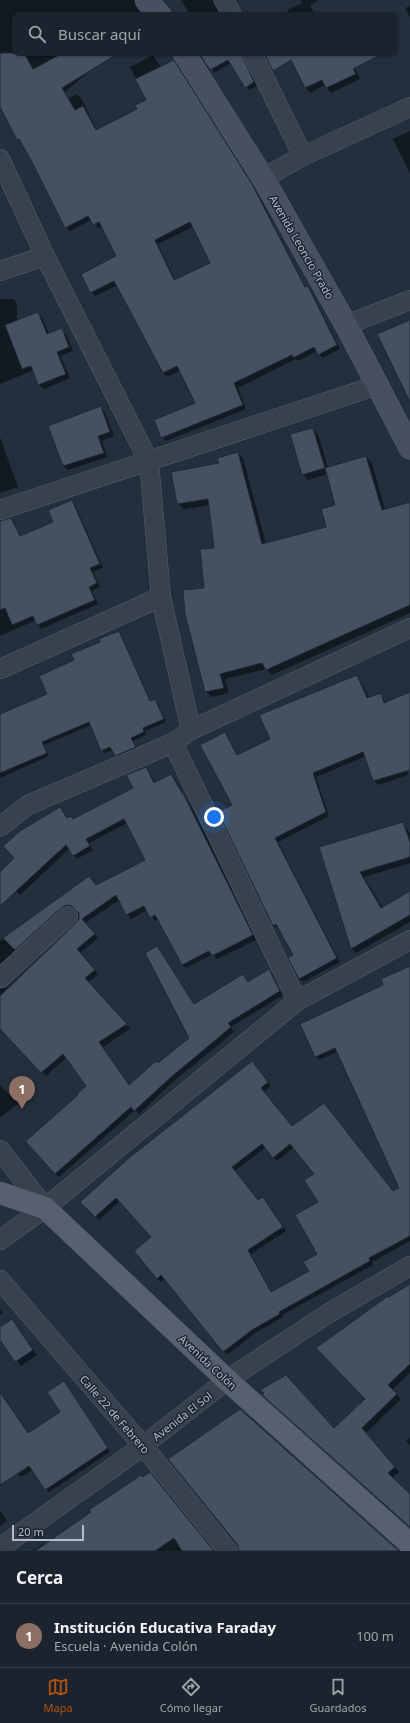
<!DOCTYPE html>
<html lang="es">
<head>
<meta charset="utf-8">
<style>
	:root { --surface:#1b232e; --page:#242b36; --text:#f1f3f6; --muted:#a0a4aa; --line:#39404a; --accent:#b45309 }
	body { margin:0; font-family:"Noto Sans",sans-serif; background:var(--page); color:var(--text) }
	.scale { position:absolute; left:12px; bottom:10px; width:72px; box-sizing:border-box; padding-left:4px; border:2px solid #b4bcc9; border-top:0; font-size:11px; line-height:14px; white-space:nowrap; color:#b4bcc9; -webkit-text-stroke:3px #1d2633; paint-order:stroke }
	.you { position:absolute; left:214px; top:817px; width:14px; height:14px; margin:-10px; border:3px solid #fff; border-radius:50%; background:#1a73e8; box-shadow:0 0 0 6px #1a73e833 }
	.badge { display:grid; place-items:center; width:26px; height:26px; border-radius:50%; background:var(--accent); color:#fff; font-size:13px; font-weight:700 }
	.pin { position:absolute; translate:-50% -33px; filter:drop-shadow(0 1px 2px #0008) }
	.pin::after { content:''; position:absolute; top:21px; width:14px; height:12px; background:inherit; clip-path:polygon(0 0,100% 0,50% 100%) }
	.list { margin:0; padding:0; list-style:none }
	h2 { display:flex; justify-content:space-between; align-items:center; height:52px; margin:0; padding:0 16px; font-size:17px }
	h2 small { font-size:13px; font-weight:400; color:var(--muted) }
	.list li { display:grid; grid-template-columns:26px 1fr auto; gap:12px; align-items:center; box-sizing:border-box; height:64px; padding:0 16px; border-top:1px solid var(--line) }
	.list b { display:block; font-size:15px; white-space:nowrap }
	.list p { margin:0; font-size:13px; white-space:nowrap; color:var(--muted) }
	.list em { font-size:13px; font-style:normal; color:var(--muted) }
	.icon { flex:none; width:22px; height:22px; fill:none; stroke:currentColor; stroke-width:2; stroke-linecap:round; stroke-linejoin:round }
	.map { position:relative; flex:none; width:410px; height:1551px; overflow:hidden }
	.search { position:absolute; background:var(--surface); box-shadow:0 1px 3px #0004; left:12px; right:12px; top:12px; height:44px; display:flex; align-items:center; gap:10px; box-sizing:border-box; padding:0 14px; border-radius:8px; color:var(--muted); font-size:15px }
	.sheet { height:116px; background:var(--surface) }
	nav { display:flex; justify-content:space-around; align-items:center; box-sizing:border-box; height:56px; border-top:1px solid var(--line); background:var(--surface); font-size:11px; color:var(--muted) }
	nav a { display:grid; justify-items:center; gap:2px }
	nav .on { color:var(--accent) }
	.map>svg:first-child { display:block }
</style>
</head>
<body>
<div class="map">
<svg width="410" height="1551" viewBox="0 0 410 1551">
	<rect width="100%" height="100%" fill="#242f3e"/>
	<path fill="#0007" fill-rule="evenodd" d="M0,0H136L137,7L142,15H15V53H112L55,100L57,104L77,94L81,98L97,130L139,110L147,100L130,67L153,55L161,67L173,61L256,190L306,288L311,291L340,349L322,358L317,351L298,361L296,359L238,388L246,409L166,441L162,437L197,403L180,371L167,377L163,373L118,285L95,296L91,292L117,256L103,226L98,228L91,220L70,231L66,227L23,143L17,139L0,105ZM193,227L212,263L175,281L158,244Z
		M181,0H212L220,15H190Z
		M301,0H319L310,5L315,15H290L287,10L302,3Z
		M410,6V17L405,8Z
		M200,53H245V62L257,86L249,90L231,63L214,73Z
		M289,53H347L360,79L331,93L325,85L310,93L306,88Z
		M410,131V174L393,139Z
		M0,299H13L17,304V321L37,313L42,317L49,335L62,330L66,334L73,351L60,356L70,378L44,389L39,385L34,370L0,384Z
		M101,407L105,412L114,436L102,441L107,457L68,470L63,466L49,426Z
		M313,429L318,434L328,468L366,457L372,463L385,510L410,503V613L272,675L266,669L225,679L229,693L212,697L206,692L205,588L215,549L210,505L184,509L178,503L220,464L238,453L243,458L266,544L327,527L336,506L327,474L308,480L303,474Z
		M0,437L18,487L0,493Z
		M72,502L75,505L103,568L93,572L100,587L92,591L98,604L41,629L36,620L0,636V529L13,523L21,537L55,522Z
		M119,632L121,635L151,702L155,701L158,704L166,722L145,731L146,735L133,741L138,750L119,758L113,750L105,753L102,750L91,725L44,745L49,756L0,778V743L48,695L75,661Z
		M357,676L360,680L369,698L380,694L386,703L410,693V761L404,763L408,775L378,785L374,781L366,756L316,777L329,816L278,842L340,962L303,982L299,978L294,955L280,928L278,929L274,925L233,805L225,733L238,756L271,739Z
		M146,768L156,783L171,775L175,779L199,820L256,940L217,959L213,954L186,968L182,964L159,919L155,921L147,910L131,919L119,900L85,923L98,938L80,953L98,974L88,983L130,1029L103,1047L129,1086L190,1038L157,948L195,1005L243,975L249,983L269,970L273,974L283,995L231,1027L234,1032L174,1081L139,1114L135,1110L59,1177L55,1173L80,1095L87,1086L67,1057L46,1076L0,1027V989L8,987L76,925L80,919V913L76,909H70L0,970V941L89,877L96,886L146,861L127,823L89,843L93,850L77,859L69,849L20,895L0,873L60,808L68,819L71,817L74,820L134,788Z
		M403,823L410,833V863L364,877L383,908L410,892V922L356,953L352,949L321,848Z
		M410,967V1241L372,1262L373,1265L282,1315L283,1317L255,1333L227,1355L165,1279L161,1282L157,1279L153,1237L120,1201L99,1220L82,1202L255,1066L271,1086L264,1092L292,1127L394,1192L401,1188L337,1052L319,1060L316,1056L384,985ZM266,1147L277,1161L294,1147L316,1174L320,1202L318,1255L310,1272L272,1293L251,1254L286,1231L267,1202L263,1198L259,1201L235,1171Z
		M0,1085L18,1104L1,1117H0Z
		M410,1285V1373L392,1390L401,1399L366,1433L399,1472L392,1478L410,1496V1526L334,1429L367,1399L389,1298Z
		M0,1308L3,1313L0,1315Z
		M11,1320L37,1355L21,1366L0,1338V1328Z
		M64,1382L110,1452L49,1492L33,1470L21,1477L0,1448V1391L29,1434L62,1412Z
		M410,1438V1445L406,1441Z
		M0,1510L7,1521L0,1526Z
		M91,1510L214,1551H33L44,1543L46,1545L92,1512Z"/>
	<path fill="#455162" stroke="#1f2835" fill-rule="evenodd" d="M0,53H24L33,69L63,53H119L62,88L75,110L83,106L96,130L137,109L135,105L146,100L135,79L174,60L252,184L305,287L308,286L337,345L318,355L314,347L293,358L292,355L234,383L243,405L161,438L154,420L195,403L177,366L163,373L114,281L90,293L81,274L116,256L99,222L93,225L88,216L65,228L31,160L19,139L17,140L0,107ZM190,222L210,263L174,280L155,240Z
		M199,53H241L254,82L245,88L228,60L210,70Z
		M264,53H384L353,69L356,74L326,88L322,80L305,88L291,60L273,71Z
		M38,312L47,334L62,328L69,347L57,352L66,374L38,385L31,366L22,369L5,325Z
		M410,320V402L377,334Z
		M101,406L110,432L98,436L104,453L63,466L48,426Z
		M313,428L325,468L302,475L290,434Z
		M238,452L262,544L326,527L321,509L335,505L325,468L366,456L382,510L410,502V605L266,670L262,663L220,674L224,688L205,692L185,614L183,590L204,588L200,549L214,548L208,499L177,504L171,472L219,463L217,458Z
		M72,500L100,564L90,568L97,583L89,587L95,600L37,625L33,616L12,625L5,608L0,610V521L11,518L20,536L53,522L48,510Z
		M119,631L150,701L155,699L164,719L143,728L144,732L131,738L136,747L115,756L110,747L101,751L89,722L42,742L47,753L0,773V714L47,694L39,676L74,660L71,654L100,642L99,639Z
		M357,675L367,698L381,693L384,703L410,692V770L373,781L363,752L313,773L326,812L275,838L337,958L299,979L288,958L293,955L276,924L273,926L218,812L232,805L200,745L225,732L237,755L270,739L259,715Z
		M146,767L154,783L171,774L182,793H183L253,935L212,956L209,951L182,965L155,915L150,918L144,906L126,915L116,895L82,919L95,934L77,949L95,970L85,978L127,1024L99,1042L129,1085L156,1061L158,1063L189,1038L145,953L157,946L194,1004L243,974L248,982L269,969L280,991L228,1023L231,1027L170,1078L134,1111L131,1107L55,1174L26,1142L27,1140L78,1095L77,1094L86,1086L63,1054L41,1073L0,1029V996L75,924L79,919V913L72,906L66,905L61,908L15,950L3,938L89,876L96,885L145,860L124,819L86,839L90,846L73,856L66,845L0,906V872L14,858L3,846L20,831L60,807L67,818L71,816L73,819L133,788L126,775Z
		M403,822L410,842V857L360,872L381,908L410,891V915L351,949L319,847Z
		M410,966V1236L369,1258L370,1261L279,1312L280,1314L252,1330L223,1352L161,1275L157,1279L134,1251L151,1237L116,1198L95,1217L80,1202L129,1158L252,1061L268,1082L261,1088L292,1126L324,1103L393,1191L399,1188L335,1048L315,1057L300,1024L383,985L381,979ZM262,1144L273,1158L290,1144L314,1174L304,1180L318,1202L295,1215L317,1254L303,1262L309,1271L271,1292L248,1250L283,1227L263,1197L258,1200L232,1167Z
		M410,1284V1364L388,1385L397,1394L362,1428L395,1467L388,1473L410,1494V1527L262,1395L264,1393L260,1390L286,1375L334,1428L365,1399L316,1348L388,1296L389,1297Z
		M12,1319L33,1350L15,1362L0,1340V1327Z
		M64,1381L108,1448L45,1490L29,1466L0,1485V1392L28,1433L60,1412L47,1392Z
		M240,1409L399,1551H239L237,1544L168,1459Z
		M150,1472L214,1551H182L174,1538L155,1551H35L91,1512L89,1510L141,1475L143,1477Z"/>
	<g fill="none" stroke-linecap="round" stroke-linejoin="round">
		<g stroke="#565f6c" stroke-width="20">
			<path id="street" d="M224,0L232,15
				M252,53L303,156
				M0,159L45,256L149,462L161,597L191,730
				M263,178L303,156L410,107
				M0,271L45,256
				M346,325L410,300
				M0,510L378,385
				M0,669L161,597
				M173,743L297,1001
				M0,827L28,805L173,743L191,730L410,628
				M0,978L68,916
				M0,1150L45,1208
				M0,1240L45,1208L297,1001L410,940
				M0,1280L143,1446L228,1551
				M0,1548L143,1446L227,1380L329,1313L410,1266"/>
		</g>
		<g stroke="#565f6c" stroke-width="23">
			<path id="secondary" d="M146,0L160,15
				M184,53L263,178L346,325L410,448"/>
		</g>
		<g stroke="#414a57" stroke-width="23">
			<path id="primary" d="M0,1193L45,1208L227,1380L410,1544"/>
		</g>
		<use href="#street" stroke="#38414e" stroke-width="19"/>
		<use href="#secondary" stroke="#465061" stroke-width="22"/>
		<use href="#primary" stroke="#56606e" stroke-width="22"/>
	</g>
	<g text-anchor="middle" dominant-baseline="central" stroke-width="3" stroke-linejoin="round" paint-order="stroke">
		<g font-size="11" fill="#b4bcc9" stroke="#1d2633">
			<text transform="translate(302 247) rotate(60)">Avenida Leoncio Prado</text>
			<text transform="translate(208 1362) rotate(43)">Avenida Colón</text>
			<text transform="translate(115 1414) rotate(49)">Calle 22 de Febrero</text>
			<text transform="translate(182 1416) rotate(-38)">Avenida El Sol</text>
		</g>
	</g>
</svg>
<div class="scale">20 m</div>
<div class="you"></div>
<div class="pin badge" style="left:22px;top:1109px;background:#8d6e63">1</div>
<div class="search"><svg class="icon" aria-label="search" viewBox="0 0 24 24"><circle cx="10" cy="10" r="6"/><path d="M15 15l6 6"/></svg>Buscar aquí</div>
</div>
<section class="sheet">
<h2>Cerca<small></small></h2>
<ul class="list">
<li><span class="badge" style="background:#8d6e63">1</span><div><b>Institución Educativa Faraday</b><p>Escuela · Avenida Colón</p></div><em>100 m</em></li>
</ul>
</section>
<nav>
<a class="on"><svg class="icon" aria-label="map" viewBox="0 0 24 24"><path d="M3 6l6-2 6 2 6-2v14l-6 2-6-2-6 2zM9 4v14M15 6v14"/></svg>Mapa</a>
<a><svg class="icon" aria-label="directions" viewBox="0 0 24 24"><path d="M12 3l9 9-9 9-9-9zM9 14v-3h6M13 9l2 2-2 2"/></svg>Cómo llegar</a>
<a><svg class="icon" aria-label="saved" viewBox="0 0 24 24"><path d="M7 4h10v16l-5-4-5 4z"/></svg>Guardados</a>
</nav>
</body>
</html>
